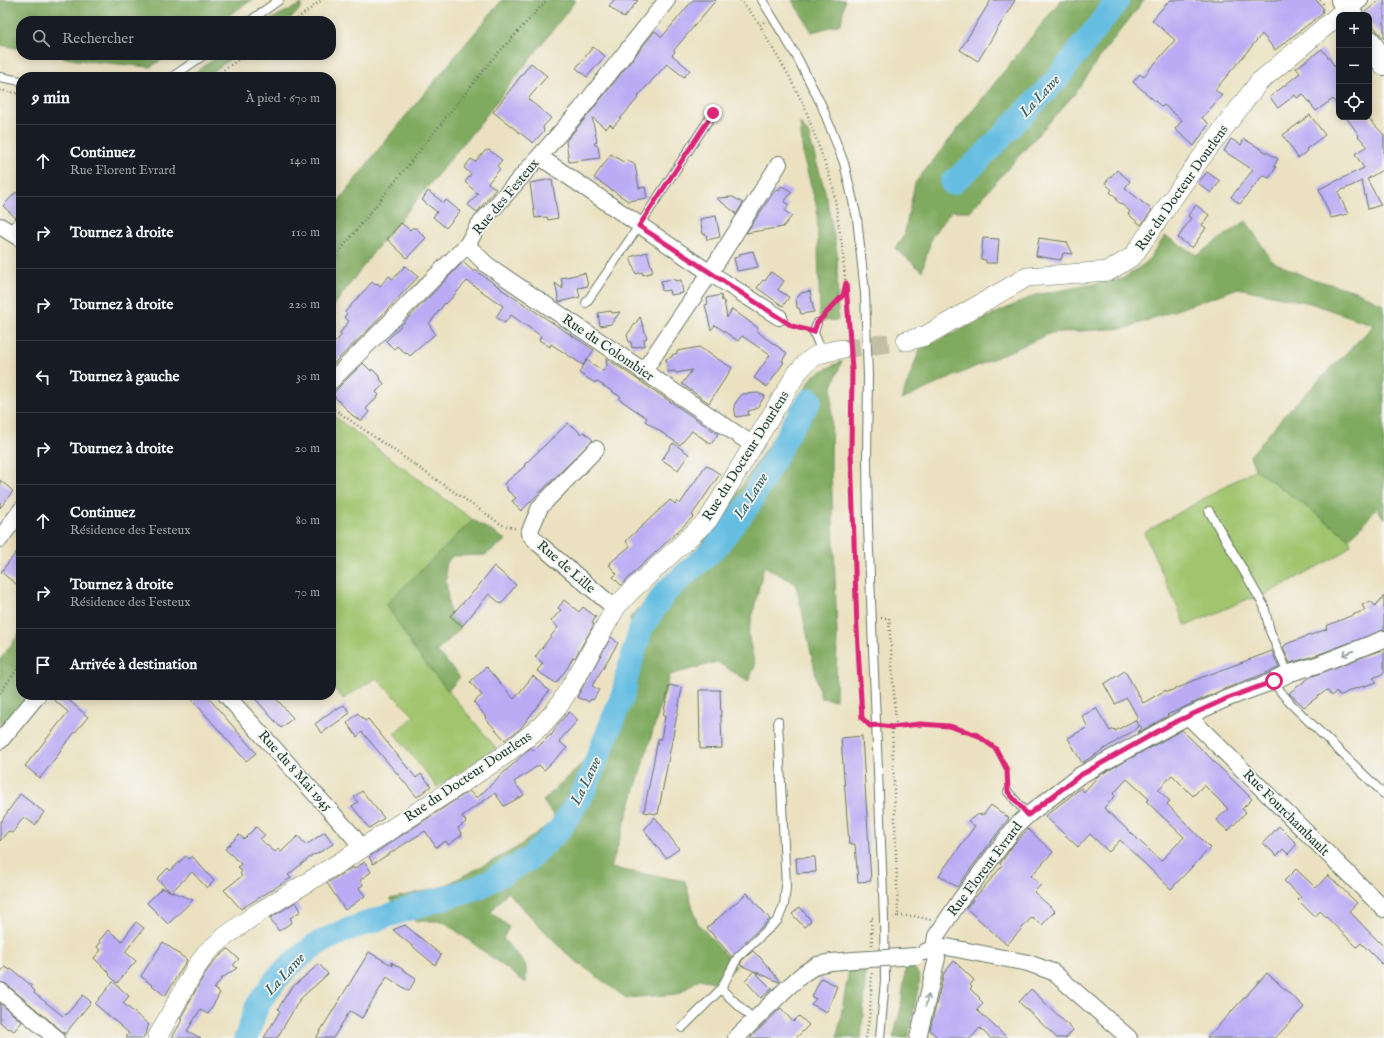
<!DOCTYPE html>
<html lang="fr">
<head>
<meta charset="utf-8">
<style>
	:root { --surface:#171b24; --page:#20242c; --text:#f1f3f6; --muted:#9ea1a6; --line:#363941 }
	body { margin:0; font-family:"IM FELL English",serif; background:var(--page); color:var(--text) }
	.controls { position:absolute; right:12px; top:12px; display:grid; overflow:hidden; border-radius:8px; box-shadow:0 2px 10px #0003 }
	.controls button { width:36px; height:36px; display:grid; place-items:center; padding:0; border:0; border-bottom:1px solid var(--line); background:var(--surface); color:var(--text); font:20px sans-serif }
	.stop { position:absolute; width:12px; height:12px; margin:-9px; border:3px solid #db2777; border-radius:50%; background:#fff }
	.stop.end { background:#db2777; border-color:#fff; box-shadow:0 1px 4px #0008 }
	.list { margin:0; padding:0; list-style:none }
	h2 { display:flex; justify-content:space-between; align-items:center; height:52px; margin:0; padding:0 16px; font-size:17px }
	h2 small { font-size:13px; font-weight:400; color:var(--muted) }
	.list li { display:grid; grid-template-columns:26px 1fr auto; gap:12px; align-items:center; box-sizing:border-box; height:72px; padding:0 16px; border-top:1px solid var(--line) }
	.list b { display:block; font-size:15px; white-space:nowrap }
	.list p { margin:0; font-size:13px; white-space:nowrap; color:var(--muted) }
	.list em { font-size:13px; font-style:normal; color:var(--muted) }
	.icon { flex:none; width:22px; height:22px; fill:none; stroke:currentColor; stroke-width:2; stroke-linecap:round; stroke-linejoin:round }
	.map { position:relative; flex:none; width:1384px; height:1038px; overflow:hidden }
	.search { position:absolute; background:var(--surface); box-shadow:0 2px 10px #0003; left:16px; top:16px; width:320px; height:44px; display:flex; align-items:center; gap:10px; box-sizing:border-box; padding:0 14px; border-radius:16px; color:var(--muted); font-size:15px }
	.panel { position:absolute; background:var(--surface); box-shadow:0 2px 10px #0003; left:16px; top:72px; width:320px; height:628px; border-radius:16px }
	.map>svg:first-child { display:block }
</style>
</head>
<body>
<div class="map">
<svg width="1384" height="1038" viewBox="0 0 1384 1038">
	<rect width="100%" height="100%" fill="#f6f6f2"/>
	<filter id="ink" filterUnits="userSpaceOnUse"><feTurbulence type="fractalNoise" baseFrequency=".025" numOctaves="2"/><feDisplacementMap in="SourceGraphic" scale="8" xChannelSelector="R" yChannelSelector="G"/><feConvolveMatrix kernelMatrix="1 2 1 2 8 2 1 2 1" color-interpolation-filters="sRGB"/></filter>
	<filter id="wash" filterUnits="userSpaceOnUse"><feTurbulence type="fractalNoise" baseFrequency=".012" numOctaves="4" result="noise"/><feDisplacementMap in="SourceGraphic" scale="16" xChannelSelector="R" yChannelSelector="G"/><feGaussianBlur stdDeviation="0.9" result="paint"/><feColorMatrix in="noise" values="0 0 0 0 0 0 0 0 0 0 0 0 0 0 0 0 0 1.4 0 .05"/><feComposite in="paint" operator="in"/></filter>
	<g filter="url(#wash)">
		<rect width="100%" height="100%" fill="#ebe1c0"/>
		<path fill="#a1c56e" stroke="#608151" d="M331,414L473,520L387,604L416,652L496,748L437,787L394,733L414,716L376,678L343,699L331,684Z
			M1255,469L1349,538L1351,544L1341,554L1259,598L1248,599L1186,626L1144,533Z"/>
		<path fill="#80aa61" stroke="#50744a" d="M0,0H252L220,21H21V49L0,45Z
			M502,0H576L481,122L373,253L331,309V211L385,141Z
			M792,0H845L841,24L812,32Z
			M1061,0H1144L1099,58L1078,90L970,211H951L932,236L922,271L895,248L904,236L915,183Z
			M302,4C295,20 285,21 269,21L277,16Z
			M50,55H169L150,67L77,60Z
			M220,55H236L205,77H189Z
			M800,123L808,133L825,191L837,252L838,320L820,321L817,208L803,156Z
			M1246,221L1272,261L1308,278L1356,291L1384,305V519L1377,507L1362,526L1349,538L1255,469L1250,456L1288,411L1374,325L1310,303L1238,288L1126,328L1051,333L901,400L920,349L1035,295L1122,279L1146,263L1165,236L1197,255Z
			M842,361L832,387L831,467L837,632L836,700L821,698L796,584L764,566L748,634L755,666L748,681L717,662L670,675L611,868L685,881L697,922L736,967L718,983L699,979L679,994L626,998L569,956L507,892L491,912L509,927L503,939L526,965V983L443,921H415L390,899L442,887L515,849L556,819L543,801L589,757L637,685L630,617L676,573L713,530L814,375Z
			M473,520L506,540L485,555L452,556L445,565L449,610L461,628L437,651L460,677L448,691L416,652L386,604Z
			M21,631V695H38L0,741V660Z
			M906,967L916,970L920,979L908,1038H893L900,1012Z
			M865,969V993L861,1038H837L849,970Z"/>
		<g fill="none" stroke-linecap="round" stroke-linejoin="round">
			<path stroke="#65bde2" stroke-width="24" d="M952,183L979,160L1056,80L1118,0
				M246,1038L257,1006L275,980L289,966L315,945L344,931L411,908L479,887L529,859L560,829L584,791L624,692L627,675L641,628L666,591L714,549L750,503L792,427L810,400"/>
		</g>
		<g id="blocks">
			<path fill="#baabf4" fill-rule="evenodd" d="M614,0H638L624,18L609,6Z
				M693,0H716L674,50L675,52L672,55L690,70L684,77L667,64L638,96L639,97L613,127L610,124L606,129L592,117L597,141L594,144L598,146L600,158L569,162L566,141L588,115L655,31L662,37Z
				M991,0H1015L978,61L960,50Z
				M1170,0H1316L1323,8L1322,14L1275,50L1262,34L1215,90L1222,95L1202,118L1209,124L1194,146L1175,129L1182,120L1164,105L1162,107L1133,82L1140,74L1143,77L1175,40L1152,20Z
				M1380,0H1384V39L1369,21V15H1365V12Z
				M593,47L605,56L587,77L576,68Z
				M1322,49L1339,72V108L1333,99L1316,111L1303,94L1297,98L1295,95L1278,108L1270,97L1300,73L1296,68Z
				M531,63L547,76L528,99L551,118L543,127L544,131L533,143L493,112Z
				M1310,115L1325,135L1306,149L1307,151L1298,158L1283,135Z
				M1346,117H1367L1384,135V169L1367,179L1381,205L1368,209L1362,181L1338,192L1348,214L1331,218L1319,189L1364,168L1355,154L1367,146L1358,136L1359,135Z
				M1231,139L1241,145L1244,139L1278,159L1274,166L1276,167L1269,178L1263,175L1240,204L1231,197L1253,170L1224,151Z
				M489,150L502,160L497,166L500,169L488,183L496,189L477,212L468,205L478,194L465,182L471,174L464,168L471,159L475,162L485,151Z
				M611,154L625,163L628,160L635,165L639,188L645,187L647,198L628,201L594,178Z
				M1117,170L1130,181L1125,188L1152,210L1141,225L1128,214L1130,211L1116,200L1117,198L1110,192L1112,190L1105,183Z
				M1207,172L1220,181L1211,193L1198,183Z
				M552,179L558,218L548,220L547,217L535,218L530,183Z
				M782,186L792,192L784,202L789,205L785,211L792,216L783,227L746,233L776,189L779,190Z
				M428,191L444,203L446,200L460,211L446,228L433,217L437,212L422,200Z
				M16,192L21,198V215L16,218L3,206Z
				M733,197L743,203L736,215L734,213H736L716,198Z
				M1196,205L1209,215L1202,225L1206,228L1192,248L1178,238L1191,218L1188,216Z
				M716,216L720,237L707,240L706,234H703L700,219Z
				M401,223L410,230L412,228H416L426,238L407,258L387,239Z
				M983,238L999,239L997,263H986V260L981,259Z
				M1039,238L1067,242L1073,254L1063,253L1061,260L1036,256Z
				M753,251L758,267L737,271L734,258L740,256L739,254Z
				M647,252L653,272L643,275L642,272L636,274L630,257Z
				M463,262L474,272L475,270L501,288V289L594,350L583,365L551,344L550,347L539,340L541,336L511,315L505,323L496,317L503,306L467,281L446,304L445,303L429,324L435,334L410,356L407,353L406,354L397,346L394,349L386,341Z
				M405,266L418,277L369,329L331,366V346L342,335L340,333L349,321L344,317L347,314L345,312L372,282L375,285L377,283L380,286L389,276L393,279Z
				M771,272L784,281L778,290L789,297L783,306L757,288L763,280L765,281Z
				M585,273L588,286L578,288L580,297L559,302L555,283L563,289L561,278Z
				M674,279L675,281L681,280L683,293L670,295L669,290L662,291L661,281Z
				M810,291L814,312L801,314L799,308H797L796,299L801,293Z
				M721,295L722,301H724L727,318L732,309L758,328L757,331L764,337L787,353L782,361L784,362L767,387L754,378L770,355L742,336L738,341L715,325L711,330L705,305L708,304L707,298Z
				M611,311L612,313L620,312L611,324L600,326L598,313Z
				M640,317L647,338L644,339L645,345L632,348L631,342H629L627,335Z
				M699,347L732,368L709,403L682,384L692,370L676,373L675,371L668,372L666,359L672,357V355L677,353V351Z
				M606,358L718,434L711,444L692,431L680,445L645,421L647,418L619,399L621,397L596,381L595,383L579,373L587,360L603,371L607,365Z
				M363,363L371,371L372,369L381,378L380,379L384,384L376,392L379,395L366,409L369,412L361,421L352,415L332,394Z
				M758,393L765,396L756,409L748,411L749,415L736,417L734,405L742,394Z
				M568,423L571,427L573,426L581,434L584,432L593,440L521,511L512,501L516,498L507,490L508,488L504,484L525,466L524,465Z
				M673,443L689,454L678,470L662,460Z
				M706,465L720,474L692,515L694,516L621,585L613,577L617,574L609,565L611,564L610,563L630,546L626,541L670,500L675,504L677,501L680,504Z
				M0,480L13,491L0,508Z
				M21,546V578L16,584L1,572Z
				M494,566L516,585L501,604L489,594L462,626L450,616L476,589Z
				M1384,596V630L1314,656L1290,663L1283,647L1286,645V644L1327,629L1326,626L1365,610L1362,605L1371,601L1375,606Z
				M564,600L579,612L583,607L596,617L592,623L594,624L575,658L573,657L568,667L556,683L537,671L543,663L535,657L558,627L551,621L561,610L558,608Z
				M611,637L618,643L592,686L599,690L593,700L591,699L589,702L584,699L583,700L577,697Z
				M1384,649V673L1373,678L1377,682L1351,690L1340,696L1336,691L1332,696L1327,690L1304,707L1289,693L1310,677Z
				M1272,651L1279,668L1224,689L1167,715L1168,716L1137,733L1142,728L1135,720L1138,718L1127,698L1115,704L1104,684L1125,671L1143,703L1166,690L1167,692L1188,684L1187,683Z
				M486,667L514,699L533,676L549,691L520,729L505,740L485,718L486,717L474,702L482,695L470,682Z
				M669,685L682,688L658,814L644,812L658,739H661L665,716H663Z
				M699,690H720L722,748L700,749Z
				M55,695H63L88,717L60,750L61,751L40,778L25,766L68,712L52,698Z
				M188,695H206L256,753L246,761Z
				M252,695H273L293,718L281,728Z
				M344,705L350,713L322,733L315,724L336,708L337,710Z
				M1096,708L1110,731L1114,729L1115,731L1135,720L1139,727L1082,763L1068,738L1088,727L1082,716Z
				M569,712L578,720L559,741L567,748L544,770L539,765L514,782L524,795L504,806L495,793L462,816L466,822L458,828L462,835L448,845L446,841L436,847L425,831L373,864L369,857L469,791L477,798L528,750L531,748L534,751L550,735L551,736L558,724Z
				M358,713L365,721L368,719L416,778L421,774L431,786L417,797L362,732L357,737L347,723Z
				M1182,730L1252,799L1242,809L1246,812L1228,831L1216,820L1228,809L1204,785L1193,796L1172,775L1158,790L1170,801L1167,804L1210,848L1171,889L1120,840L1109,852L1090,834L1078,847L1045,816L1081,788L1084,792L1098,776ZM1127,779L1149,799L1146,801L1184,837L1161,861L1104,808L1115,796L1113,794Z
				M862,736L871,881L858,882L855,844H849L841,738Z
				M362,791L384,818L369,828L352,806L358,802L354,797Z
				M20,794L44,812L35,825L24,817L12,833L8,831L0,841V823Z
				M991,805L1009,818L957,887L939,875L975,826L968,821L977,815L984,814Z
				M655,817L679,849L666,858L644,830Z
				M1279,826L1297,844L1288,854L1283,849L1277,856L1263,843Z
				M256,827L265,835L260,839L275,852L278,849L281,852L298,836L306,845L325,832L333,844L315,855L314,854L288,875L291,878L241,909L224,890L242,876L240,874L242,871L238,867L241,864L225,849L239,835L244,839Z
				M1028,829L1053,852L1031,876L1041,885L1034,892L1055,911L1042,925L1032,917L1007,945L966,908L1002,866L1000,864L1014,844Z
				M186,856L189,859L192,856L214,881L207,888L192,872L171,892L157,879L168,868L170,871Z
				M815,857L816,872L797,873L796,858Z
				M365,862L371,872L360,880L363,885L359,888L365,896L345,910L327,883L353,867L354,869Z
				M1296,869L1316,888L1328,875L1357,903L1349,911L1384,947V966L1361,943L1357,947L1320,911L1315,917L1298,900L1301,897L1284,881Z
				M162,888L193,900L168,924L147,903Z
				M747,893L770,919L745,942L746,943L732,957L707,928Z
				M296,902L301,911L290,918L292,922L279,931L270,918Z
				M800,907L811,921L804,927L792,914Z
				M136,922L144,928L125,952L136,961L117,983L109,975L110,974L94,958L101,950L97,947L101,942L99,941L108,930L122,941Z
				M405,925L441,955L435,965L393,930Z
				M163,942L187,960L165,996L141,976Z
				M228,949L239,959L233,965L237,968L222,978L214,989L220,993L208,1014L200,1010L187,1031L201,1038H172L182,1020L180,1019L204,975L215,960Z
				M753,951L758,956H759L780,981L779,982L754,971L772,989L761,998L745,980L754,971L740,965L742,960Z
				M369,952L393,966L391,962L416,978L409,991L387,977L362,1018L350,1011L333,1038H316Z
				M954,961L974,980L970,985L972,987L970,989L980,998L979,999L983,1003L977,1010L1007,1038H990L980,1028L971,1038H938L930,1030L944,973Z
				M319,964L328,974L300,999L277,1038H264L280,1011L278,1009L290,989Z
				M5,967L10,970L11,969L32,986L31,987L35,991L34,993L63,1016L65,1014L66,1015L83,995L91,1002L65,1034L62,1031L6,984L0,982V973Z
				M1267,973L1304,1007L1279,1034L1275,1038H1207Z
				M821,978L837,986L827,1012L811,1004L816,999L812,997Z
				M113,982L129,996L123,1003L149,1025L147,1028L148,1029L143,1038H126L129,1033L95,1004Z
				M1031,989L1073,1030L1066,1038H1057L1019,1002Z
				M0,1003L22,1022L14,1031L10,1028L8,1029L0,1022Z
				M781,1008L793,1022L799,1016L809,1025L796,1038H750Z"/>
		</g>
	</g>
	<g filter="url(#ink)">
		<use href="#blocks" fill-opacity="0" stroke="#667665" stroke-width="1"/>
		<g fill="none" stroke-linecap="round" stroke-linejoin="round">
			<path stroke="#c2c0a4" stroke-width="19" stroke-dasharray="19 10" stroke-linecap="butt" d="M841,349L906,341"/>
			<g stroke="#667665" stroke-width="10">
				<path id="service" d="M762,0L797,57L822,106L844,163L857,218L865,293L868,376L867,458L868,527L884,917L885,980L880,1038
					M250,21L279,0
					M0,77L21,81
					M172,77L204,55
					M9,231L21,220
					M586,303L639,226L713,113
					M817,323L814,333L822,352
					M1209,511L1264,606L1270,631L1286,669L1290,673
					M1274,681L1280,691L1291,704L1384,794
					M1008,792L1028,815
					M721,989L738,957L778,920L784,905L786,887L778,721
					M682,1028L721,989L754,1020"/>
			</g>
			<g stroke="#667665" stroke-width="18">
				<path id="minor" d="M1348,8L1360,0
					M540,157L710,273L779,317
					M0,226L21,239
					M467,245L487,265L753,445
					M643,372L710,273L779,164
					M331,381L467,245L478,226L581,109L667,0
					M596,449L540,507L529,533L539,544L609,603L616,607
					M0,539L21,510
					M226,695L353,836L361,848
					M1188,716L1384,909
					M0,741L38,695
					M925,952L934,948L947,947L1028,963L1053,972L1129,1038
					M0,991L56,1038
					M736,1038L787,988L804,973L817,965L831,962L854,960
					M918,1038L937,958L934,948L936,936L963,896L1016,826L1028,815L1079,776L1188,716L1228,698L1274,681L1290,673L1317,665L1384,639"/>
			</g>
			<g stroke="#667665" stroke-width="20">
				<path id="tertiary" d="M906,341L925,336L1027,277L1109,271L1133,256L1198,162L1259,82L1339,15
					M157,1038L195,969L206,953L227,935L256,914L350,856L499,759L530,735L542,725L558,707L580,671L616,607L632,590L708,520L797,373C812,355 818,353 841,349"/>
			</g>
			<g stroke="#667665" stroke-width="24">
				<path id="secondary" d="M1342,0L1352,15
					M1369,41L1384,64"/>
			</g>
			<path stroke="#667665" stroke-width="2.5" stroke-dasharray="1 3" stroke-linecap="butt" d="M740,0L749,10L760,25
				M1320,0L1325,6
				M294,21L322,0
				M764,22L760,25L763,32L789,76L805,108L833,186L843,254L850,337
				M214,77L245,55
				M0,90L21,94
				M331,262L491,61L547,0
				M824,316L843,295L846,286
				M789,324L805,330
				M851,360V452L857,629L862,718L866,723
				M331,407L502,525L517,529
				M881,618H889L896,726
				M0,693L21,664
				M886,726L892,727L898,916L893,917
				M892,727L920,724L949,726L977,735L996,749L1007,771L1008,784
				M898,916H914L931,920
				M872,945L871,918H876
				M866,1038L870,1011L872,972"/>
			<use href="#service" stroke="#fff" stroke-width="8"/>
			<use href="#minor" stroke="#fff" stroke-width="16"/>
			<use href="#tertiary" stroke="#fff" stroke-width="19"/>
			<use href="#secondary" stroke="#fff" stroke-width="22"/>
			<g stroke="#667665" stroke-width="18" stroke-linecap="butt">
				<path id="minor-bridge" d="M854,960L916,956"/>
			</g>
			<use href="#minor-bridge" stroke="#fff" stroke-width="16"/>
		</g>
		<defs><path id="oneway-shaft" d="M-6 0H5M1.5-3L5.5 0L1.5 3" fill="none" stroke-width="1.6" stroke-linecap="round" stroke-linejoin="round"/></defs>
		<g stroke="#8f9e9a">
			<use href="#oneway-shaft" transform="translate(1348 653) rotate(158)"/>
			<use href="#oneway-shaft" transform="translate(927 1000) rotate(-77)"/>
		</g>
	</g>
	<g fill="none" stroke-linecap="round" stroke-linejoin="round" filter="url(#ink)">
		<path stroke="#db2777" stroke-width="5" d="M713,113L639,226L792,326L814,332L817,323L843,295L846,283L852,370L851,452L857,629L862,718L870,726L876,725L892,727L920,724L949,726L977,735L996,749L1007,770L1008,792L1028,815L1079,776L1169,725L1228,698L1274,681"/>
	</g>
	<g text-anchor="middle" dominant-baseline="central" stroke-width="3.5" stroke-linejoin="round" paint-order="stroke">
		<g font-size="14" fill="#1f3d34" stroke="#f6f6f2">
			<text transform="translate(1182 188) rotate(-55)">Rue du Docteur Dourlens</text>
			<text transform="translate(506 197) rotate(-50)">Rue des Festeux</text>
			<text transform="translate(608 348) rotate(34)">Rue du Colombier</text>
			<text transform="translate(746 456) rotate(-58)">Rue du Docteur Dourlens</text>
			<text transform="translate(566 567) rotate(41)">Rue de Lille</text>
			<text transform="translate(295 771) rotate(48)">Rue du 8 Mai 1945</text>
			<text transform="translate(468 777) rotate(-34)">Rue du Docteur Dourlens</text>
			<text transform="translate(1286 813) rotate(45)">Rue Fourchambault</text>
			<text transform="translate(985 869) rotate(-53)">Rue Florent Evrard</text>
		</g>
		<g font-size="15" font-style="italic" fill="#305d60" stroke="#f6f6f2">
			<text transform="translate(1040 96) rotate(-47)">La Lawe</text>
			<text transform="translate(751 496) rotate(-58)">La Lawe</text>
			<text transform="translate(586 781) rotate(-64)">La Lawe</text>
			<text transform="translate(285 974) rotate(-47)">La Lawe</text>
		</g>
	</g>
</svg>
<div class="controls">
<button>+</button>
<button>−</button>
<button><svg class="icon" aria-label="locate" viewBox="0 0 24 24"><circle cx="12" cy="12" r="6"/><path d="M12 2v4M12 18v4M2 12h4M18 12h4"/></svg></button>
</div>
<div class="stop" style="left:1274px;top:681px"></div>
<div class="stop end" style="left:713px;top:113px"></div>
<div class="search"><svg class="icon" aria-label="search" viewBox="0 0 24 24"><circle cx="10" cy="10" r="6"/><path d="M15 15l6 6"/></svg>Rechercher</div>
<section class="panel">
<h2>9 min<small>À pied · 670 m</small></h2>
<ul class="list">
<li><svg class="icon" aria-label="ahead" viewBox="0 0 24 24"><path d="M12 20V5M6 11l6-6 6 6"/></svg><div><b>Continuez</b><p>Rue Florent Evrard</p></div><em>140 m</em></li>
<li><svg class="icon" aria-label="right" viewBox="0 0 24 24"><path d="M7 20v-9h11M14 6l5 5-5 5"/></svg><div><b>Tournez à droite</b></div><em>110 m</em></li>
<li><svg class="icon" aria-label="right" viewBox="0 0 24 24"><path d="M7 20v-9h11M14 6l5 5-5 5"/></svg><div><b>Tournez à droite</b></div><em>220 m</em></li>
<li><svg class="icon" aria-label="left" viewBox="0 0 24 24"><path d="M17 20v-9H6M10 6l-5 5 5 5"/></svg><div><b>Tournez à gauche</b></div><em>30 m</em></li>
<li><svg class="icon" aria-label="right" viewBox="0 0 24 24"><path d="M7 20v-9h11M14 6l5 5-5 5"/></svg><div><b>Tournez à droite</b></div><em>20 m</em></li>
<li><svg class="icon" aria-label="ahead" viewBox="0 0 24 24"><path d="M12 20V5M6 11l6-6 6 6"/></svg><div><b>Continuez</b><p>Résidence des Festeux</p></div><em>80 m</em></li>
<li><svg class="icon" aria-label="right" viewBox="0 0 24 24"><path d="M7 20v-9h11M14 6l5 5-5 5"/></svg><div><b>Tournez à droite</b><p>Résidence des Festeux</p></div><em>70 m</em></li>
<li><svg class="icon" aria-label="arrive" viewBox="0 0 24 24"><path d="M6 21V4h12l-3 4 3 4H6"/></svg><div><b>Arrivée à destination</b></div></li>
</ul>
</section>
</div>
</body>
</html>
